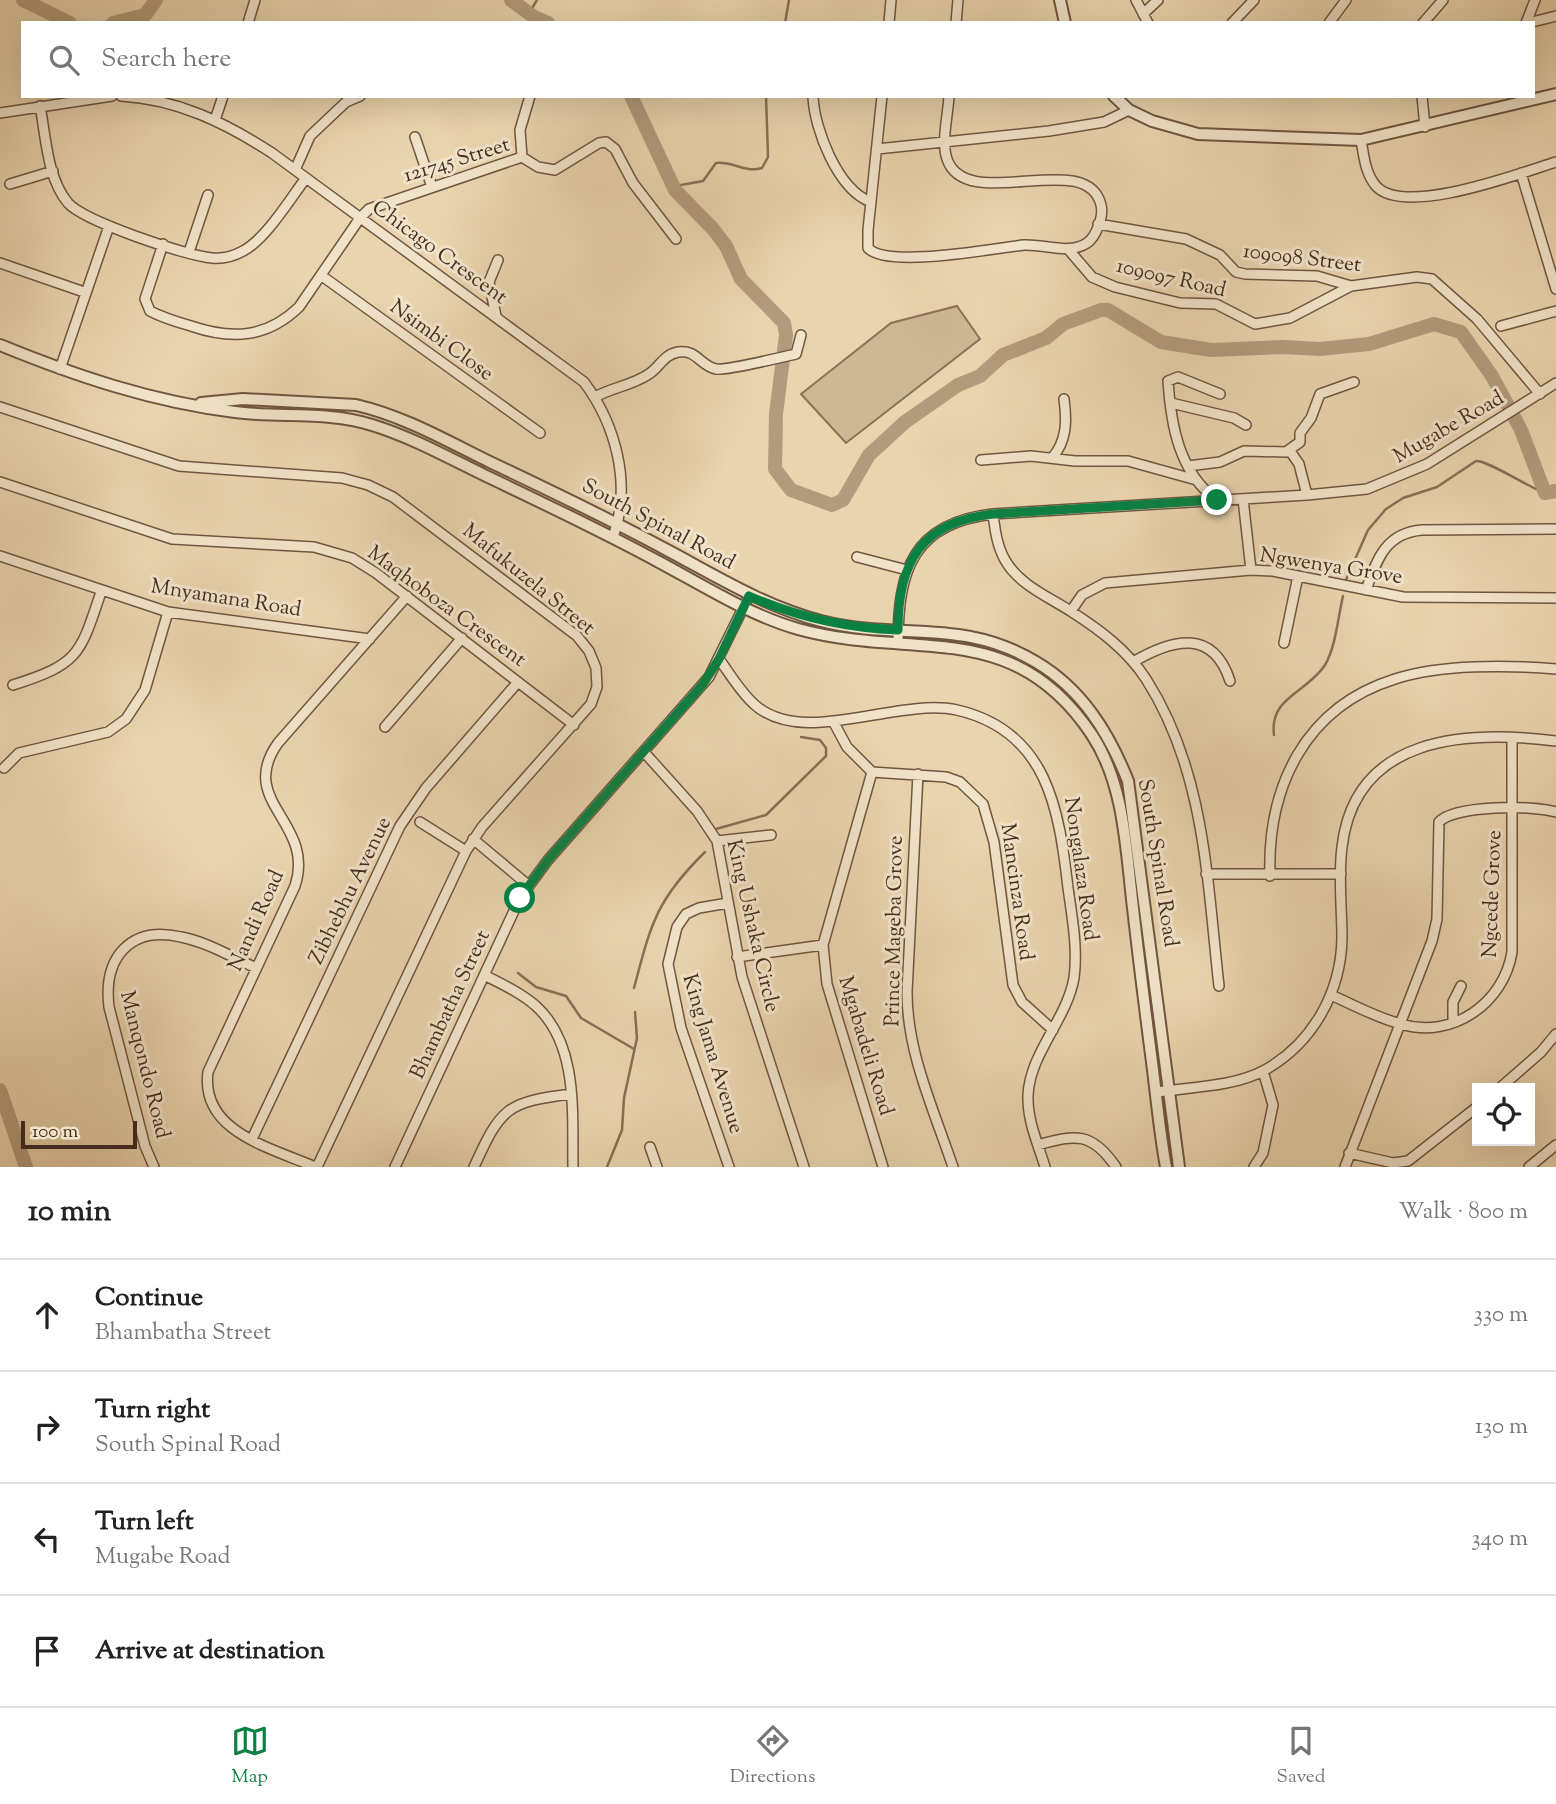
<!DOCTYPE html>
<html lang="en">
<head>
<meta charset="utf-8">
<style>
	:root { --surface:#fff; --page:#f2f2f2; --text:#222; --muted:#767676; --line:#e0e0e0; --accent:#0b8043 }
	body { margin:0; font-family:"Sorts Mill Goudy",serif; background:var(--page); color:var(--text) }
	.controls { position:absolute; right:21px; bottom:21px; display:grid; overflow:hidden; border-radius:0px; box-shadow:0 7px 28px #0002 }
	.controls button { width:63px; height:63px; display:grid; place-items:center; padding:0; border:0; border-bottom:2px solid var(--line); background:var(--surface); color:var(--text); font:35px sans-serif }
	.scale { position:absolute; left:21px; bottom:18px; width:116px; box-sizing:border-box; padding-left:7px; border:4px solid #462c1c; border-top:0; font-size:19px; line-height:24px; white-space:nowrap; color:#462c1c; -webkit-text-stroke:5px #f1e3ca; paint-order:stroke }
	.stop { position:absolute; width:21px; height:21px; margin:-16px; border:5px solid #0b8043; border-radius:50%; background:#fff }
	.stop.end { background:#0b8043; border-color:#fff; box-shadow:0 2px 7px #0008 }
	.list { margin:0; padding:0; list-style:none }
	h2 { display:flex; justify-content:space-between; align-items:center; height:91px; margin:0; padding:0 28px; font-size:30px }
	h2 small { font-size:23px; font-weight:400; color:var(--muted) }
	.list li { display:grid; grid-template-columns:46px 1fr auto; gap:21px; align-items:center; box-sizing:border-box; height:112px; padding:0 28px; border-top:2px solid var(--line) }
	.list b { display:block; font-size:26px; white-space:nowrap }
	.list p { margin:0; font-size:23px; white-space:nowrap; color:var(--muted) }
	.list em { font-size:23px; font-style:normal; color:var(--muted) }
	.icon { flex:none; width:38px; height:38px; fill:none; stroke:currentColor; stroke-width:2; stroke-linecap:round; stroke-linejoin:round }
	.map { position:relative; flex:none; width:1556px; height:1167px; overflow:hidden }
	.search { position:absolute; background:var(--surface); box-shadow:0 7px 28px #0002; left:21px; right:21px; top:21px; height:77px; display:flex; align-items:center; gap:18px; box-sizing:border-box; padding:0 24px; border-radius:0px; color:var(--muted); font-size:26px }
	.sheet { height:539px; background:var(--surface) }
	nav { display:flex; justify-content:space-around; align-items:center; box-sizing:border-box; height:98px; border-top:2px solid var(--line); background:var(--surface); font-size:19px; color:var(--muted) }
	nav a { display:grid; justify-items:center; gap:4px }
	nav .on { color:var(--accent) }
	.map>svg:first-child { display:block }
</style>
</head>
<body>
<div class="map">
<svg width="1556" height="1167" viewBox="0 0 1556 1167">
	<rect width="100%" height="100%" fill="#e9d4ad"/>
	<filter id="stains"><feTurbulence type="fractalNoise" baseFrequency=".00286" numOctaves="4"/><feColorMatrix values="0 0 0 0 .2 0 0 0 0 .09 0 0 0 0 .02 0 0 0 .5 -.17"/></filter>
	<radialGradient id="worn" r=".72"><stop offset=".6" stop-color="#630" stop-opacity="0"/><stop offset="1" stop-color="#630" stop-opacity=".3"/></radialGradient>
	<path fill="#cdb794" stroke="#8a7258" stroke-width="2" d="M957,306L980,339L846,443L801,394L891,323Z"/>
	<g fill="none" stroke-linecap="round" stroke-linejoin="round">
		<path stroke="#876f56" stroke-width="2.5" d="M529,13L537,0
			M785,23L789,0
			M675,190L681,185L703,181L716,163C733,161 744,173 762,168L768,157L766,96
			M1345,582L1368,530L1386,509L1403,498L1437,487L1476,461C1487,460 1528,487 1545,493
			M1274,735C1269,697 1307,693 1325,665C1336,646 1338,617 1343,596
			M716,829L766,815L826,756V748L820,740L801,737
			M518,973L536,987L566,996L581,1018L634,1049
			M634,988C651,924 656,900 705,852
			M607,1167L622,1130L624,1098L637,1038L635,1012"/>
		<path stroke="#b29b7c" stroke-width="14" d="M23,0L70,23
			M511,0L534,17L548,23
			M113,23L145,15L156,0
			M631,96L675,190L713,229L726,246L741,279L784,323L786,335L776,414L775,469L791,490L832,505L843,500L869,455L905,422L958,385L980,376L1003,355L1046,338L1063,324L1101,310H1108L1161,342L1211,350L1283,347L1320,349L1369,344L1434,324L1461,332L1492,376L1521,430L1545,493L1556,491
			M0,1090L26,1167"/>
		<g stroke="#6f5640" stroke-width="12">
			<path id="minor" d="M1136,0L1148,23
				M1143,14L1158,0
				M248,23L255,0
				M889,23L891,0
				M956,23L958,0
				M1232,23L1254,0
				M1329,23L1346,0
				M1423,23L1443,0
				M1526,23L1535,0
				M1528,23L1556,16
				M121,96C177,99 226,123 272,153L584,382C616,425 632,485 613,537
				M813,96C814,129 838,190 871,202
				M882,96L868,230V248C887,269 995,248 1024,245C1045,244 1069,255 1087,243C1096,237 1104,216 1101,205C1087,147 966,215 947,159C941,141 948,116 949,96
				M1422,96L1425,127
				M40,106C46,137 47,178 68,203C84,221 186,256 212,258C223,259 234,256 243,251C266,239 290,199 306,178
				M0,113L112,96
				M215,120L223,96
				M415,137L432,187
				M1361,140C1364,156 1365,173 1376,186C1404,217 1518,174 1556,162
				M877,149L1049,131L1104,122L1129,110
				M522,157L520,130L530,96
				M295,170L310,136L346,102L360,96
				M1521,173L1556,289
				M10,184L53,171
				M1098,224L1186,239L1220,255L1236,272L1245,274L1317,276L1351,286L1417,277L1432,279L1477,319L1540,394
				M163,244L145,299L150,311C163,318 177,322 191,326C232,340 267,338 299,307L360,218L369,209L522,157L538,167L555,170L599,143L606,142L615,149L633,183L676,239
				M1068,249L1092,277L1115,287L1180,303L1216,304L1255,324L1290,318L1351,286
				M189,252L208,195
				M0,263L84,292
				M322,276L540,433
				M496,316L489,282L498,260
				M1501,326L1556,311
				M60,369L109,226
				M595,397C613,387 631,386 649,374C660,367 663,355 678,352C697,349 700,366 716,369C726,371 782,357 796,354L801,335
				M1171,403L1234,418L1246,425
				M0,407L179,466L342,478L368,485L393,497L577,636L589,651L596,668L597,687L591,704L482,827L466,851L317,1167
				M1290,451L1299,464L1307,495
				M1052,458C1067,441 1067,421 1064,399
				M981,460L1031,456L1075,461H1128L1193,479
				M1188,466L1220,462L1244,451L1286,452L1300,442V433L1311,418L1320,394L1354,382
				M0,482L172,539L314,547L352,558L376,573L574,725
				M1243,499L1251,570
				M1217,500C1179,473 1171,425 1168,381L1178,377L1220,394
				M993,514C995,530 997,546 1005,560C1019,585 1049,597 1072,612C1100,630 1127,650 1146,679C1205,771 1207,880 1219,986
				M0,556L168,612L370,639
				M857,557L907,570
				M1366,590C1377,560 1385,533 1422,530L1556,529
				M1071,611L1082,595L1105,583L1251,570L1273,571L1403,597L1556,598
				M898,643C898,570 913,523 993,514L1307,495L1367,489L1427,464L1556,383
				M1284,643L1298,576
				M719,659C730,674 741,693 755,705C804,748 896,697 957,710C1048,731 1059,810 1068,888C1072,917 1078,948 1074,978C1067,1019 1030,1053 1028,1095C1027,1120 1038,1144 1045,1167
				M1133,662C1172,639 1213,628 1230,681
				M13,685C79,664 80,655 101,592
				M833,721L847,747L872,772L946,777L960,782L983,804L994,842L1013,985L1022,1002L1053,1030
				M385,727L462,638
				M644,752L697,811L717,841L742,977L804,1167
				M4,768L19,753L108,732L126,719L145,690L168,612
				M872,772L823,945L827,984L883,1167
				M918,774L907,992C907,1053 934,1110 953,1167
				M420,822L466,851
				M473,839L528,885
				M717,841L771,835
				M1206,874H1341
				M1270,876C1267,787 1305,707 1395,679C1440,664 1509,665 1556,669
				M728,903L699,908L686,914L677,927L668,964L681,1028L729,1167
				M737,957L823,945
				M484,975C502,984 521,993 536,1006C579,1045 572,1115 573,1167
				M1331,995C1354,1005 1377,1018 1401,1024C1452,1040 1504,1003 1512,952V738
				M1453,1023V1002L1461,986
				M1500,1088L1541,1052L1556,1034
				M1156,1092C1191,1087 1234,1087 1265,1070C1313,1043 1341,992 1342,938C1342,908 1338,877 1342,847C1355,735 1467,730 1556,741
				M252,1139L400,826L426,788L518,682
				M1038,1145C1076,1134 1092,1132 1116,1167
				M650,1147L657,1167
				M1349,1153L1393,1163L1408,1161L1477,1107
				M154,1167L145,1146L109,1007C103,958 130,925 181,937C207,942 232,957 256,968
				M315,1167C272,1148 200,1132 208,1072L295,886C316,822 236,802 278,743L407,596
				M395,1167L520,898L548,860L709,677L749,596
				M474,1167C501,1108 506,1102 571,1094
				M1254,1167L1263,1153L1273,1105L1263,1071
				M1345,1167L1432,941L1437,919L1439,822C1454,805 1534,805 1556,812
				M1529,1167L1556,1145"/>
		</g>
		<g stroke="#6f5640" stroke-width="14">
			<path id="tertiary" d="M1060,0L1065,23
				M1114,96L1129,110L1152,121L1198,134L1361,140L1556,94
				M0,345C76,376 153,402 235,412C280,418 328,411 372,425C411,437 447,457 484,475C543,503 602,531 659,562C704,586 749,615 798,629C913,661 1012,615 1092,735C1125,785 1126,851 1133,908C1139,962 1146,1016 1153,1070C1157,1102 1160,1135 1166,1167
				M201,403L243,399L356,405C404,416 447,441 492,463C551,491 610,519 667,550C718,577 764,606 821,621C898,641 962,617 1036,662C1082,689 1109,733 1128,781L1179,1167"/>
		</g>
		<use href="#minor" stroke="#f1e3ca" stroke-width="9"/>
		<use href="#tertiary" stroke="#f1e3ca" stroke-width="10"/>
	</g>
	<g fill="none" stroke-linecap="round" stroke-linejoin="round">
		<path stroke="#0b8043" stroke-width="9" d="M520,898L548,860L703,684L719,659L749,596C797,617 846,628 898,630C898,561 922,522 993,514L1217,500"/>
	</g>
	<g text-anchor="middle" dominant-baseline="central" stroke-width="6" stroke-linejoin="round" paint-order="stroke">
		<g font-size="21" fill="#462c1c" stroke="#f1e3ca">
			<text transform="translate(457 161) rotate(-17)">121745 Street</text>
			<text transform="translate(439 253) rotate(36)">Chicago Crescent</text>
			<text transform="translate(1302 259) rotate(7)">109098 Street</text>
			<text transform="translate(1171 279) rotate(13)">109097 Road</text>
			<text transform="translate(441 341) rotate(36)">Nsimbi Close</text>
			<text transform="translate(1449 428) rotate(-30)">Mugabe Road</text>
			<text transform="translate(658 525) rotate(28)">South Spinal Road</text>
			<text transform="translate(1331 567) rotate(9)">Ngwenya Grove</text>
			<text transform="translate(528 580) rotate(39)">Mafukuzela Street</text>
			<text transform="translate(226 599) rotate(9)">Mnyamana Road</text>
			<text transform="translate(446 607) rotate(36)">Maqhoboza Crescent</text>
			<text transform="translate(1157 863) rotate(81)">South Spinal Road</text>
			<text transform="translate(1080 869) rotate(82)">Nongalaza Road</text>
			<text transform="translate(351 891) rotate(-64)">Zibhebhu Avenue</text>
			<text transform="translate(1016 892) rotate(82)">Mancinza Road</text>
			<text transform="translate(1493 894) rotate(-88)">Ngcede Grove</text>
			<text transform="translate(257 921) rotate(-66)">Nandi Road</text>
			<text transform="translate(752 926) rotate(77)">King Ushaka Circle</text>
			<text transform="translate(895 931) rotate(-89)">Prince Mageba Grove</text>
			<text transform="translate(451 1005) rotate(-65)">Bhambatha Street</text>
			<text transform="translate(865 1046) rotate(73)">Mgabadeli Road</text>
			<text transform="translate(712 1054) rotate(73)">King Jama Avenue</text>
			<text transform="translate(144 1065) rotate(76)">Manqondo Road</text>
		</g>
	</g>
	<rect width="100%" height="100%" filter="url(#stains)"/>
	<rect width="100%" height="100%" fill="url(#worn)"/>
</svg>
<div class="controls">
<button><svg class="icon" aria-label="locate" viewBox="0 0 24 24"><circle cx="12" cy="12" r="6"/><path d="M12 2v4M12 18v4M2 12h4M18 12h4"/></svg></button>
</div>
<div class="scale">100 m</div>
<div class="stop" style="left:520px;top:898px"></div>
<div class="stop end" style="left:1217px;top:500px"></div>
<div class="search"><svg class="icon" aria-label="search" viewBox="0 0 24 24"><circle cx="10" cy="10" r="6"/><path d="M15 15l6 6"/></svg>Search here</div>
</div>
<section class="sheet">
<h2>10 min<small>Walk · 800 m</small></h2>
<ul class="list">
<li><svg class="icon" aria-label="ahead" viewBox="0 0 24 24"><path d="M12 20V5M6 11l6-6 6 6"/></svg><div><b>Continue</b><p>Bhambatha Street</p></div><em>330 m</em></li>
<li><svg class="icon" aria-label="right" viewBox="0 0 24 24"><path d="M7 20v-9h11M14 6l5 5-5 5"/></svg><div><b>Turn right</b><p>South Spinal Road</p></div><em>130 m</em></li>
<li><svg class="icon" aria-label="left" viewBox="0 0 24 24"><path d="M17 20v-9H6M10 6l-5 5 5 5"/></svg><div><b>Turn left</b><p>Mugabe Road</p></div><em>340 m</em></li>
<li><svg class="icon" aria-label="arrive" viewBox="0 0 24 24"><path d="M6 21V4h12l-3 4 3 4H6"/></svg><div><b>Arrive at destination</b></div></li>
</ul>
</section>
<nav>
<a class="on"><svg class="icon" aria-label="map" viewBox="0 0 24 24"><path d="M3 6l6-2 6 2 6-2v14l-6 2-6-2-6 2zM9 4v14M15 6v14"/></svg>Map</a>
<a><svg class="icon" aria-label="directions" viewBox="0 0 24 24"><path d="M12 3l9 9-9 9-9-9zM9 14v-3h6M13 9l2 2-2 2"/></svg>Directions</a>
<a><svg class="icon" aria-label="saved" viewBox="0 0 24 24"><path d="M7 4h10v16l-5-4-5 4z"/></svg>Saved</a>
</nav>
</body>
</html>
